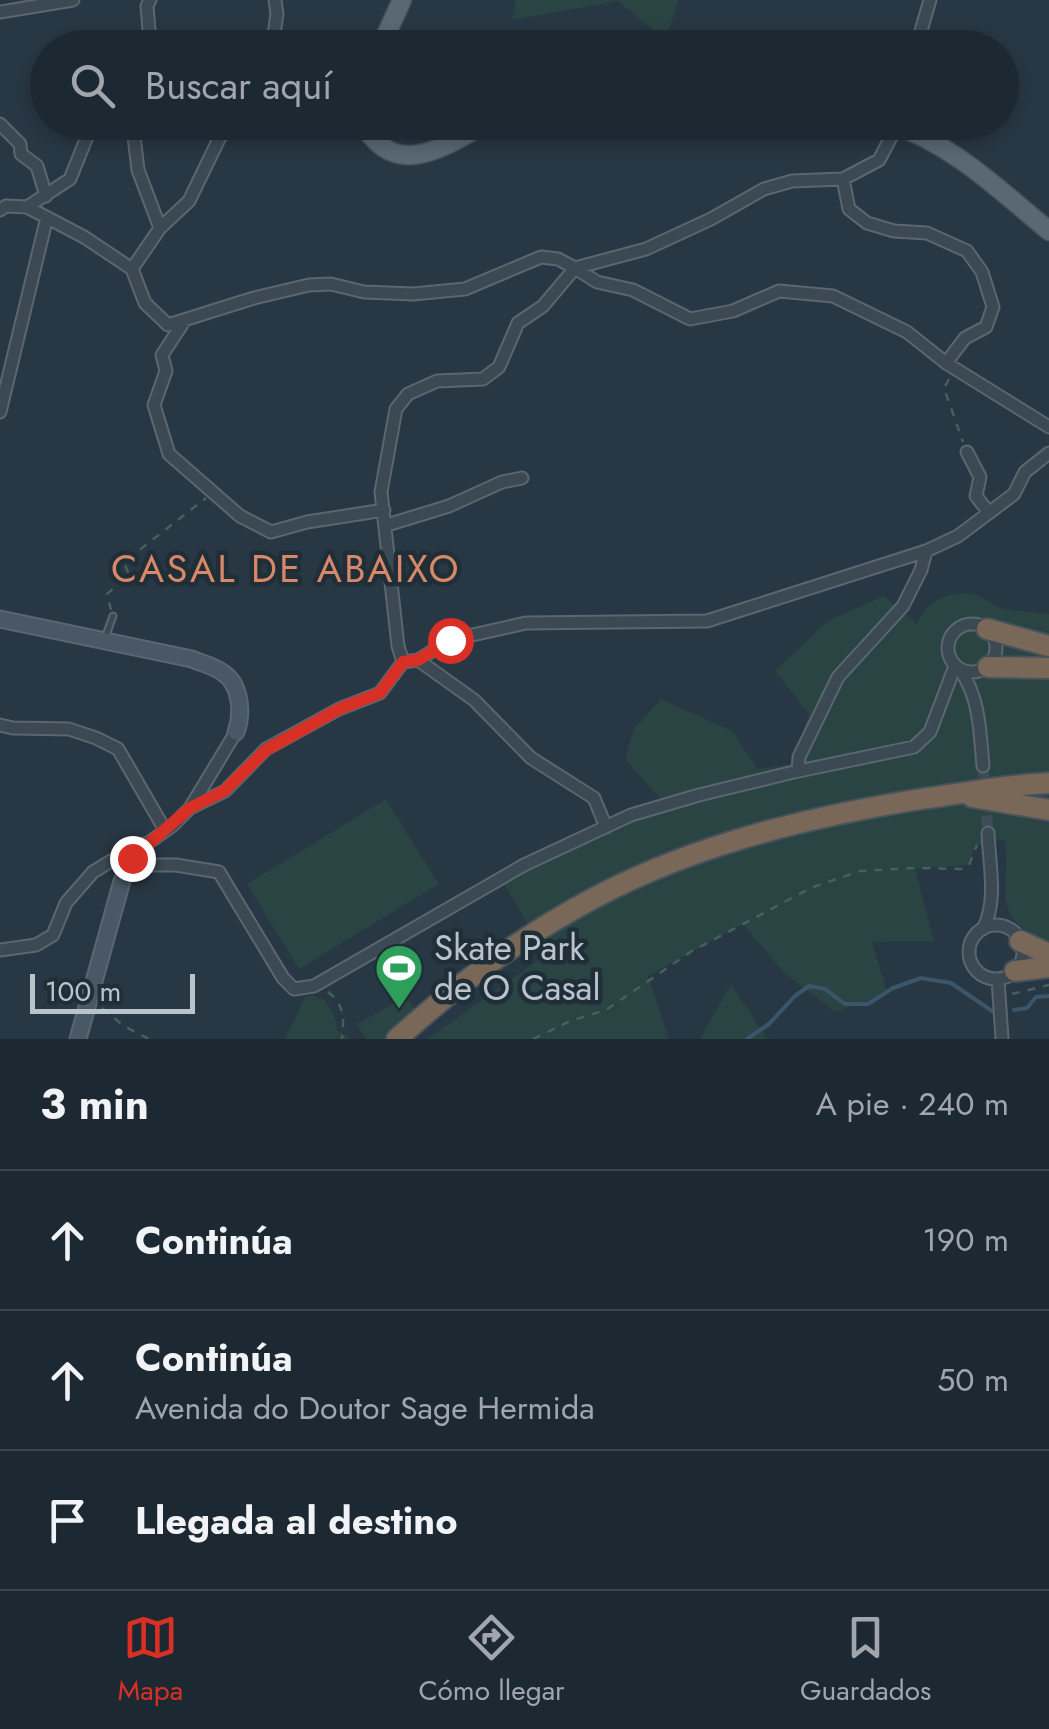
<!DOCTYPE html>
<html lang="es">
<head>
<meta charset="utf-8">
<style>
	:root { --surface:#1d2932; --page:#2a353e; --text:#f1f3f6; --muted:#a0a6ac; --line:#3b454d; --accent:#d93025 }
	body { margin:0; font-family:Jost,sans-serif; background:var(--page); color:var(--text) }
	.scale { position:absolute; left:30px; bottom:25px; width:165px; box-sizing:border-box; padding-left:10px; border:5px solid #b9c3cc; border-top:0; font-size:28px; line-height:35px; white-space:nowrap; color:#b9c3cc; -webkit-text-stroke:8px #202e38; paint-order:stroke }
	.stop { position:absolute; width:30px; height:30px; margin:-22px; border:8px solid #d93025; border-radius:50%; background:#fff }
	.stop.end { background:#d93025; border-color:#fff; box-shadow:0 2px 10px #0008 }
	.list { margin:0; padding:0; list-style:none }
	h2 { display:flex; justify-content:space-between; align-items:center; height:130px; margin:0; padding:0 40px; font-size:42px }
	h2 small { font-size:32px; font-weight:400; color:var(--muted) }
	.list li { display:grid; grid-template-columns:65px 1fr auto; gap:30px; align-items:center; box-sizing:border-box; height:140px; padding:0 40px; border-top:2px solid var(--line) }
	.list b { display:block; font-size:38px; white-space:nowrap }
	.list p { margin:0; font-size:32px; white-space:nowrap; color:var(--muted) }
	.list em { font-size:32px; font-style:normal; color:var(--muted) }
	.icon { flex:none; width:55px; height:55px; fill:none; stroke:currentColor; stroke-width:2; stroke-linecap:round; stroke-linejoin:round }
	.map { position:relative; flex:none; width:1049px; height:1039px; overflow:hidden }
	.search { position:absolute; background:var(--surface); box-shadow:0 5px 15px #0003; left:30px; right:30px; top:30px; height:110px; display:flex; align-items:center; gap:25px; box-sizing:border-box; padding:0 35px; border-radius:55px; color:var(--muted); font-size:38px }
	.sheet { height:550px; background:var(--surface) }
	nav { display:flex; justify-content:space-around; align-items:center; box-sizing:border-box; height:140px; border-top:2px solid var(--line); background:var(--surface); font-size:28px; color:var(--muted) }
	nav a { display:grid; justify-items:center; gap:5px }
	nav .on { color:var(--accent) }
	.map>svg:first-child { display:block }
</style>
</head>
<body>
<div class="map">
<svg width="1049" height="1039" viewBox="0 0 1049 1039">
	<rect width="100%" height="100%" fill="#273743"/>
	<path fill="#294443" d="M516,0H679L665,40L618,1L512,20Z
		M959,593L975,594L1003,609L1049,614V944C987,914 1011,895 1005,839L975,846L969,865L915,869L934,941L872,942L888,994L835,1012L783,972L743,924L648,976L669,1039H427L546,955L504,884C554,852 611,826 668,808L625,759L634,728L661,699L732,731L758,769L791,764L809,714L775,671L829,620L884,596L917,624C925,605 938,596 959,593Z
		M386,799L439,884L299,969L247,884Z
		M731,984L766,1037L771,1039H700Z
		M312,995L325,1000L335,1017L337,1030L352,1039H285L305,997Z
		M407,996L424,1025L400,1039H366L357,1024Z"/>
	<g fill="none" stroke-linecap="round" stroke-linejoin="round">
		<path stroke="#3b566a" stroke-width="4" d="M1014,1010L1027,1008L1036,997L1049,996
			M747,1039L769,1024L795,996L809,986L825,989L845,1004H868L893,988L921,978L951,983L992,1011"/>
		<path stroke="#3d4c58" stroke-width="11" stroke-dasharray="11 5.5" stroke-linecap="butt" d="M983,766L988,833"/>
		<g stroke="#5a6670" stroke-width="9">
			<path id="lane" d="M105,638L113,616"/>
		</g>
		<g stroke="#5a6670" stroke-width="15">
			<path id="street" d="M0,12L73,0
				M147,48L150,42L147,6L150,0
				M272,48L277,14L275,0
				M916,48L930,0
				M113,122L119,124L134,136L138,170L160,228
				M0,124L20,144L21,154L37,166L46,196
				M843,179L849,209L867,223L894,231L927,233L967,251L982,272L993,307L986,327L965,338L946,363
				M27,207L84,237L132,269L160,228L189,201L219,139L231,122
				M0,210L6,206L27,207L70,179L93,122
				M132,269L145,303L168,325L254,298L309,285L331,284L364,292L413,294L465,289L541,257L558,259L575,268L646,249L711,219L764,189L792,181L843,179L879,160L899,122
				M185,320L162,355L166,371L154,405L169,454L240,516L271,532L307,522L384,510
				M0,412L47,217
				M967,452L980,477L976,496L989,513
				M387,525L449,506L502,482L522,478
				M948 648a24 24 0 1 1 48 0a24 24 0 1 1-48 0Z
				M418,660L474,700L531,758L594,798L606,827
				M403,662L398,646L381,492L396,409L408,394L437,381L483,379L499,367L518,323L543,306L575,268L597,282L633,290L690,319L733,311L779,291L833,296L907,332L946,363L1049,427
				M960,670C980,697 980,734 983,766
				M0,725L13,728L69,729L96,738L118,749L165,830
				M798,771L799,757L838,677L903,606L921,570L926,551
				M190,808L225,791L266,749L339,709L380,693L403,662L418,660L450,640L526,623L707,621L926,551L958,536L1014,494L1025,472L1049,453
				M144,846L172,826L190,808L236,732
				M129,865H176L219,872L283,978L294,989L314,986L524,865L631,815L699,795L794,772L914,747L930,732L955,666
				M969 952a27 27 0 1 1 54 0a27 27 0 1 1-54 0Z
				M983,929C998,901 989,863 988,833
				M0,950L36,945L53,935L66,903L93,872L111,861L132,858
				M998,979L1002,1039"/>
		</g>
		<g stroke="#5a6670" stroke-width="19">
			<path id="secondary" d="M0,619L192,659C201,663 214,666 222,672C241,684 243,713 236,732
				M78,1039L122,881L132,858L144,846"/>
		</g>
		<g stroke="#45525c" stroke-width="21">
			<path id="primary" d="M380,48L402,0
				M362,122C395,182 444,147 488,122
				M887,122C952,143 998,189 1049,231"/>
		</g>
		<g stroke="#46535d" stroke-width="24">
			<path id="highway" d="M987,629L1049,646
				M988,667L1049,668
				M972,797L1049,810
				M1020,941L1049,954
				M1015,971L1049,967
				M397,1039C452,989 510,945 574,909C680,848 802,818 921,799C964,793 1006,785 1049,783"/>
		</g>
		<path stroke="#47605f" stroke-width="2.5" stroke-dasharray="8 8" stroke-linecap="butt" d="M949,379L944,388L963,442
			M111,610L107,594L129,575L124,562L206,498
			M328,992C345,1005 344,1019 342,1039
			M1012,994L1049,985
			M102,1008L124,1026L149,1039
			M533,1039L570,1021L606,1010L692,951L813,887L860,871L915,868L961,869L969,865L977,845"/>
		<use href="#lane" stroke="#3b4953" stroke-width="5"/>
		<use href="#street" stroke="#3b4953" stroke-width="11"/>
		<use href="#secondary" stroke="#495866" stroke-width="15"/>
		<use href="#primary" stroke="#596873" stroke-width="18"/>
		<use href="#highway" stroke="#796758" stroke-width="20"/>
	</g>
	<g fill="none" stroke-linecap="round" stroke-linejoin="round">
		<path stroke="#d93025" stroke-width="12" d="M132,858L190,808L224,791L266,750L339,709L380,693L403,662L418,660L450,640"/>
	</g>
	<defs>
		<g id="stadium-pin" transform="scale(2.5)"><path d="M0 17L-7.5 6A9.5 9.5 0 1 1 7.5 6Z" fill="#2e9e5b" stroke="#202e38"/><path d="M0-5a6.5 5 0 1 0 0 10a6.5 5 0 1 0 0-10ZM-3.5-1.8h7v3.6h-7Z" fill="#fff"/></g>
	</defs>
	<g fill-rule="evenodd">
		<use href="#stadium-pin" x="399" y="968"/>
	</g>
	<g text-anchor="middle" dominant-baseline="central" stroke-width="9" stroke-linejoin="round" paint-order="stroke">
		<g font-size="35" fill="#b9c3cc" stroke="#202e38" text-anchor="start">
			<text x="434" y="948">Skate Park<tspan x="434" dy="40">de O Casal</tspan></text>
		</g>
		<g font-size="38" letter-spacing="2.5" fill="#d78869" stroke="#202e38">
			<text x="286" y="568">CASAL DE ABAIXO</text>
		</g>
	</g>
</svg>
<div class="scale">100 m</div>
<div class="stop" style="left:450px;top:640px"></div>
<div class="stop end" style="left:132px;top:858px"></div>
<div class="search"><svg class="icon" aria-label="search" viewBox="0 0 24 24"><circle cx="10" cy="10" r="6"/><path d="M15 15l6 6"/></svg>Buscar aquí</div>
</div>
<section class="sheet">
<h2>3 min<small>A pie · 240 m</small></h2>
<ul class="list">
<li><svg class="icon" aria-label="ahead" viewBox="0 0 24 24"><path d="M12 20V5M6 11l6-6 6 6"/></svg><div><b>Continúa</b></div><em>190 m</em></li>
<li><svg class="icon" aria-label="ahead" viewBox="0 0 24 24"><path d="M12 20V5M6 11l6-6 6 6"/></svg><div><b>Continúa</b><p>Avenida do Doutor Sage Hermida</p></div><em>50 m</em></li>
<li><svg class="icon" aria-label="arrive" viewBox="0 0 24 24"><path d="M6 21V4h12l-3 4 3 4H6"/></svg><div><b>Llegada al destino</b></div></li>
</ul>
</section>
<nav>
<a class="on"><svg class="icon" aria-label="map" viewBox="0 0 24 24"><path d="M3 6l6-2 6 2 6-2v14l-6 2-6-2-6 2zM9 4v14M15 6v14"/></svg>Mapa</a>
<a><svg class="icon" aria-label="directions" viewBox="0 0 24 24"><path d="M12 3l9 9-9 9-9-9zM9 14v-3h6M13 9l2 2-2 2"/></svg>Cómo llegar</a>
<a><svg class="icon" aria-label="saved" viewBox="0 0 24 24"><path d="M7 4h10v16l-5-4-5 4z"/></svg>Guardados</a>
</nav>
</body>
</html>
